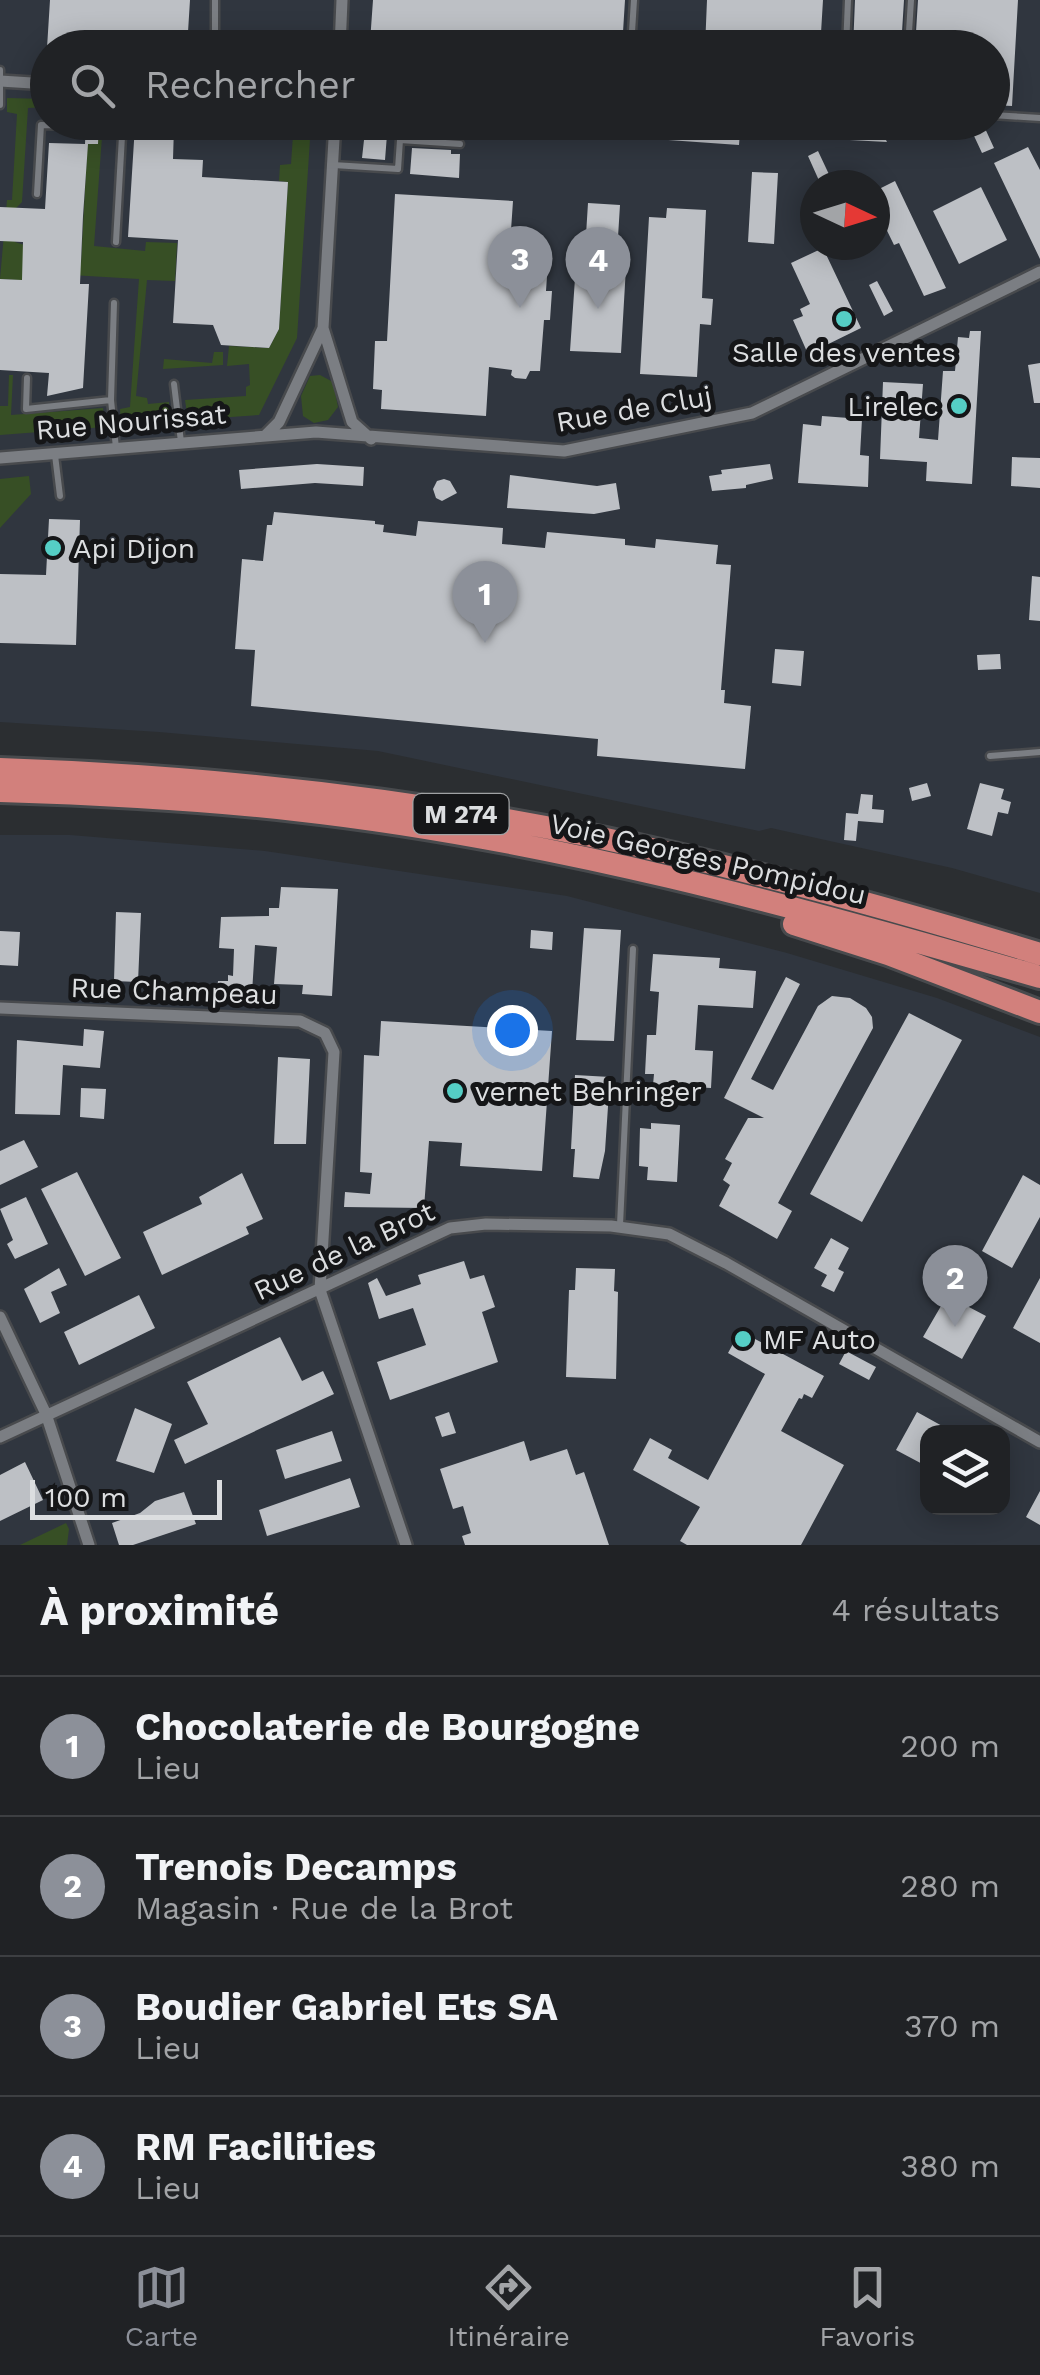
<!DOCTYPE html>
<html lang="fr">
<head>
<meta charset="utf-8">
<style>
	:root { --surface:#202225; --page:#282a2d; --text:#f1f3f6; --muted:#a2a4a7; --line:#3d3f42; --accent:#8c9099 }
	body { margin:0; font-family:"Work Sans",sans-serif; background:var(--page); color:var(--text) }
	.controls { position:absolute; right:30px; bottom:30px; display:grid; overflow:hidden; border-radius:20px; box-shadow:0 5px 25px #0003 }
	.controls button { width:90px; height:90px; display:grid; place-items:center; padding:0; border:0; border-bottom:2px solid var(--line); background:var(--surface); color:var(--text); font:50px sans-serif }
	.compass { position:absolute; left:800px; top:170px; width:90px; height:90px; border-radius:50%; background:var(--surface); box-shadow:0 5px 25px #0003; rotate:94deg }
	.scale { position:absolute; left:30px; bottom:25px; width:192px; box-sizing:border-box; padding-left:10px; border:5px solid #dcdee0; border-top:0; font-size:28px; line-height:35px; white-space:nowrap; color:#dcdee0; -webkit-text-stroke:8px #151618; paint-order:stroke }
	.you { position:absolute; left:512px; top:1030px; width:35px; height:35px; margin:-25px; border:8px solid #fff; border-radius:50%; background:#1a73e8; box-shadow:0 0 0 15px #1a73e833 }
	.badge { display:grid; place-items:center; width:65px; height:65px; border-radius:50%; background:var(--accent); color:#fff; font-size:32px; font-weight:700 }
	.pin { position:absolute; translate:-50% -82px; filter:drop-shadow(0 2px 5px #0008) }
	.pin::after { content:''; position:absolute; top:52px; width:35px; height:30px; background:inherit; clip-path:polygon(0 0,100% 0,50% 100%) }
	.list { margin:0; padding:0; list-style:none }
	h2 { display:flex; justify-content:space-between; align-items:center; height:130px; margin:0; padding:0 40px; font-size:42px }
	h2 small { font-size:32px; font-weight:400; color:var(--muted) }
	.list li { display:grid; grid-template-columns:65px 1fr auto; gap:30px; align-items:center; box-sizing:border-box; height:140px; padding:0 40px; border-top:2px solid var(--line) }
	.list b { display:block; font-size:38px; white-space:nowrap }
	.list p { margin:0; font-size:32px; white-space:nowrap; color:var(--muted) }
	.list em { font-size:32px; font-style:normal; color:var(--muted) }
	.icon { flex:none; width:55px; height:55px; fill:none; stroke:currentColor; stroke-width:2; stroke-linecap:round; stroke-linejoin:round }
	.map { position:relative; flex:none; width:1040px; height:1545px; overflow:hidden }
	.search { position:absolute; background:var(--surface); box-shadow:0 5px 25px #0003; left:30px; right:30px; top:30px; height:110px; display:flex; align-items:center; gap:25px; box-sizing:border-box; padding:0 35px; border-radius:55px; color:var(--muted); font-size:38px }
	.sheet { height:690px; background:var(--surface) }
	nav { display:flex; justify-content:space-around; align-items:center; box-sizing:border-box; height:140px; border-top:2px solid var(--line); background:var(--surface); font-size:28px; color:var(--muted) }
	nav a { display:grid; justify-items:center; gap:5px }
	nav .on { color:var(--accent) }
	.map>svg:first-child { display:block }
</style>
</head>
<body>
<div class="map">
<svg width="1040" height="1545" viewBox="0 0 1040 1545">
	<rect width="100%" height="100%" fill="#2b2e31"/>
	<path fill="#30363f" fill-rule="evenodd" d="M0,0H1040V893L952,868L771,828L759,831L378,751L159,732L0,722ZM48,48H992V122H48ZM815,185H875V245H815Z
		M0,835H70L265,851L567,896L787,953L937,998L1040,1037V1545H0ZM928,1432H1002V1508H928Z"/>
	<path fill="#374f25" d="M7,98L47,99V107L28,108L22,202L16,208L15,242L81,264L88,135L95,123H103L94,246L145,251L146,242L177,243L175,281L147,280L136,396L147,398L148,404L169,402V422L121,426L120,409L130,407L139,279L54,274L52,282L0,279L7,200H12L17,114L7,112Z
		M285,123L311,124L297,338L259,415L188,420L185,400L246,396V387L250,385L249,364L227,366L229,346L269,348L279,329L288,182L279,181L280,165L291,164L293,135L284,134Z
		M214,352H223V365L163,369L164,359L212,363Z
		M9,375H13L11,415L103,408L105,427L0,435V406H8Z
		M320,375L333,382L338,407L328,420L314,423L303,416L301,396L310,376Z
		M29,476L31,494L0,528V479Z
		M66,1523L69,1529L67,1545H20Z"/>
	<path fill="#bdc0c5" d="M50,0H190L187,48H47Z
		M373,0H625L622,48H563L564,40L506,37L505,48H408V45L370,42Z
		M707,0H823L821,33L828,34V48H705Z
		M855,0H904L901,48H853Z
		M918,0H1018L1012,106L992,105V48H915Z
		M86,122H99L98,144H88L83,216L80,284H89L83,388L47,396L49,373L0,370V279L22,280L23,242L0,241V207L45,209L49,143L85,144Z
		M366,122H388L385,160L362,158Z
		M414,122H452V137L413,134Z
		M804,122H877L887,142L812,138Z
		M968,123L983,124L994,148L982,153Z
		M135,125L174,127L173,159L203,160L202,177L288,182L279,329L269,348L221,345L213,325L173,323L178,240L128,237Z
		M655,126L740,132L739,145L654,139Z
		M1028,147L1040,170V259L994,163Z
		M412,148L451,150V154H460L459,178L410,174Z
		M818,151L834,185H821L808,156Z
		M752,172L778,173L774,244L748,242Z
		M895,181L946,288L924,296L899,243L894,245L875,206V191Z
		M981,187L1007,240L959,264L933,211Z
		M395,194L513,201L510,245L549,247L546,291H552L550,320H544L540,371H530L526,379L515,378L511,375L512,370L489,367L486,416L381,409L382,390L373,389L375,341H387Z
		M588,203L620,205L618,237L586,235Z
		M667,208L706,210L702,298L713,299L711,325L700,324L697,377L640,374L649,217L666,218Z
		M823,248L861,328L808,354L793,320L803,316L800,309L810,304L791,263Z
		M576,264L626,267L621,353L570,351Z
		M877,281L893,311L884,316L869,285Z
		M970,331H981L972,484L926,481L927,462L880,459L883,382L923,384L919,438L938,440L943,371H955L958,337L969,338Z
		M1040,363V403H1034L1028,365Z
		M822,416L862,419L860,455L869,456L868,487L798,483L803,424L821,426Z
		M1012,457L1040,458V488L1011,486Z
		M317,464L364,467L363,486L315,483L241,489L239,470Z
		M770,464L773,479L746,485V488L712,491L709,476L722,474L721,470Z
		M510,475L597,486L616,483L620,509L594,514L507,508Z
		M444,479L450,481L457,493L442,501L436,498L433,489L437,481Z
		M274,512L375,521V524L384,525L383,532L416,536L418,521L503,528L502,544L545,548L547,532L625,539V545L655,548L656,539L718,545L716,564L731,565L721,690H725L724,703L751,706L745,769L597,756L598,739L251,706L255,650L235,649L242,559L263,561L267,525H272Z
		M49,519L80,520L76,645L0,643V574L46,575Z
		M1032,576L1040,577V621L1029,620Z
		M775,649L804,651L801,686L772,683Z
		M1000,654L1001,669L978,670L977,655Z
		M927,783L931,796L912,801L909,788Z
		M980,783L1004,789L1001,799L1011,802L1008,814L998,812L992,836L967,829Z
		M861,794L873,795L872,809L884,810L883,823L858,821L856,841L844,840L846,813L858,814Z
		M281,887L338,889L332,996L302,994L303,985L274,984L277,947L255,945L252,993L217,990L218,981H228V975L233,976L234,949L219,948L221,917L269,916V908H279Z
		M116,912L141,913L138,982L114,981Z
		M584,928L621,930L614,1041L576,1040Z
		M531,930L553,932L552,950L530,948Z
		M0,931L20,932L18,966L0,965Z
		M653,954L720,958L719,968L756,971L753,1008L698,1005L695,1050L713,1051L711,1088L653,1085L654,1074H645L647,1035H656L659,992L650,991Z
		M786,977L800,984L751,1079L773,1090L818,1006L832,996L850,998L866,1008L872,1017L873,1028L778,1203L792,1211L777,1239L719,1206L730,1185L723,1180L732,1163L725,1159L748,1118H764L724,1098Z
		M909,1013L962,1040L862,1222L810,1194Z
		M381,1021L552,1031L542,1171L460,1166L462,1143L429,1141L424,1208L344,1207L345,1192L370,1194L372,1173L360,1172L364,1055L379,1056Z
		M84,1029L104,1031L100,1068L63,1065L60,1115L15,1114L17,1040L83,1046Z
		M278,1057L310,1059L306,1144H274Z
		M575,1075L610,1077L605,1151L599,1179L573,1177L575,1149H571Z
		M81,1088L106,1089L104,1119L80,1117Z
		M651,1123L680,1125L677,1182L647,1180L648,1167L639,1166L640,1128L651,1129Z
		M24,1140L38,1167L0,1185V1151Z
		M77,1172L121,1258L85,1276L41,1189Z
		M242,1173L263,1219L246,1227L249,1234L162,1275L143,1232L202,1204L199,1197Z
		M1023,1175L1040,1185V1217L1012,1268L982,1251Z
		M26,1197L48,1244L15,1259L7,1244L13,1240L0,1209Z
		M831,1238L849,1248L838,1269L844,1272L834,1292L821,1286L827,1275L814,1268Z
		M464,1261L470,1279L484,1275L495,1307L482,1312L498,1362L390,1400L377,1362L426,1345L413,1308L379,1319L368,1283L377,1278L386,1296L421,1284L418,1275Z
		M59,1268L67,1285L51,1292L60,1313L40,1323L24,1289Z
		M576,1268L615,1269L614,1291L618,1292L616,1379L566,1377L569,1290H575Z
		M1040,1278V1343L1013,1328Z
		M952,1287L971,1297L967,1306L986,1316L962,1359L923,1337Z
		M139,1295L155,1328L79,1365L64,1332Z
		M740,1331L824,1376L812,1398L804,1394L802,1399L799,1398L781,1431L844,1465L801,1545H687L680,1541L700,1507L633,1470L650,1438L672,1450L668,1458L708,1480L765,1374L728,1353Z
		M280,1337L302,1381L323,1371L334,1394L185,1464L174,1440L208,1424L187,1382Z
		M846,1351L876,1367L869,1380L839,1364Z
		M135,1408L172,1424L154,1473L116,1461Z
		M449,1412L456,1433L442,1437L435,1417Z
		M917,1412L953,1432H928V1467L896,1450Z
		M332,1431L342,1461L285,1479L276,1450Z
		M524,1441L530,1461L567,1449L576,1475L584,1472L609,1545H465L462,1536L471,1533L463,1506L453,1509L440,1469Z
		M25,1462L43,1500L0,1521V1475Z
		M350,1478L360,1507L267,1536L259,1510Z
		M1040,1491V1525L1026,1517Z
		M184,1492L196,1524L133,1545H119L112,1523L140,1513L155,1501Z"/>
	<g fill="none" stroke-linecap="round" stroke-linejoin="round">
		<g stroke="#484a4d" stroke-width="11">
			<path id="lane" d="M215,48V0
				M223,48H271
				M631,48L634,0
				M846,48L848,0
				M908,48L911,0
				M0,70V105
				M992,115L1040,118
				M115,122L122,136L116,242
				M333,165L398,169L400,140L460,144
				M37,194L41,125L72,126V122
				M114,303L111,400L116,448
				M27,378L26,409L111,400
				M174,384L181,442
				M55,455L60,496
				M990,756L1040,752
				M620,1225L633,949"/>
		</g>
		<g stroke="#484a4d" stroke-width="16">
			<path id="street" d="M340,48L342,0
				M0,81L48,84
				M335,122L323,328L352,422L371,439
				M265,436L279,422L323,328
				M0,458L316,432L564,451L752,413L1040,272
				M0,1008L300,1021L325,1033L334,1052L320,1290L406,1545
				M0,1317L46,1414L89,1545
				M0,1437L450,1228L486,1224L611,1226L669,1234L726,1263L1040,1442"/>
		</g>
		<g stroke="#484a4d" stroke-width="28">
			<path id="highway" d="M0,769C202,776 403,797 601,838C749,869 896,910 1040,954
				M0,791C98,794 197,799 295,810C548,838 796,906 1040,977
				M794,924L888,954L1040,1012"/>
		</g>
		<use href="#lane" stroke="#7b7e83" stroke-width="6"/>
		<use href="#street" stroke="#7b7e83" stroke-width="11"/>
		<use href="#highway" stroke="#d2807c" stroke-width="22"/>
	</g>
	<g fill="#55cec5" stroke="#151618" stroke-width="4">
		<circle cx="844" cy="319" r="10"/>
		<circle cx="959" cy="406" r="10"/>
		<circle cx="53" cy="548" r="10"/>
		<circle cx="455" cy="1091" r="10"/>
		<circle cx="743" cy="1339" r="10"/>
	</g>
	<g text-anchor="middle" dominant-baseline="central" stroke-width="10" stroke-linejoin="round" paint-order="stroke">
		<rect fill="#151618" stroke="#a0a2a4" stroke-width="2.5" x="413.5" y="794" width="95" height="40" rx="8"/>
		<g font-size="25" font-weight="bold" fill="#dcdee0">
			<text x="461" y="814">M 274</text>
		</g>
		<g font-size="28" fill="#dcdee0" stroke="#151618" text-anchor="start">
			<text x="844" y="352" text-anchor="middle">Salle des ventes</text>
			<text x="939" y="406" text-anchor="end">Lirelec</text>
			<text x="73" y="548">Api Dijon</text>
			<text x="475" y="1091">vernet Behringer</text>
			<text x="763" y="1339">MF Auto</text>
		</g>
		<g font-size="28" fill="#dcdee0" stroke="#151618">
			<text transform="translate(634 409) rotate(-10)">Rue de Cluj</text>
			<text transform="translate(131 422) rotate(-5)">Rue Nourissat</text>
			<text transform="translate(708 859) rotate(13)">Voie Georges Pompidou</text>
			<text transform="translate(174 991) rotate(2)">Rue Champeau</text>
			<text transform="translate(344 1251) rotate(-25)">Rue de la Brot</text>
		</g>
	</g>
</svg>
<div class="controls">
<button><svg class="icon" aria-label="layers" viewBox="0 0 24 24"><path d="M12 4l9 5-9 5-9-5zM3 14l9 5 9-5"/></svg></button>
</div>
<svg class="compass" viewBox="-18 -18 36 36"><path d="M0-13l5 13h-10z" fill="#e53935"/><path d="M0 13l5-13h-10z" fill="#a2a4a7"/></svg>
<div class="scale">100 m</div>
<div class="you"></div>
<div class="pin badge" style="left:485px;top:643px">1</div>
<div class="pin badge" style="left:955px;top:1327px">2</div>
<div class="pin badge" style="left:520px;top:308px">3</div>
<div class="pin badge" style="left:598px;top:309px">4</div>
<div class="search"><svg class="icon" aria-label="search" viewBox="0 0 24 24"><circle cx="10" cy="10" r="6"/><path d="M15 15l6 6"/></svg>Rechercher</div>
</div>
<section class="sheet">
<h2>À proximité<small>4 résultats</small></h2>
<ul class="list">
<li><span class="badge">1</span><div><b>Chocolaterie de Bourgogne</b><p>Lieu</p></div><em>200 m</em></li>
<li><span class="badge">2</span><div><b>Trenois Decamps</b><p>Magasin · Rue de la Brot</p></div><em>280 m</em></li>
<li><span class="badge">3</span><div><b>Boudier Gabriel Ets SA</b><p>Lieu</p></div><em>370 m</em></li>
<li><span class="badge">4</span><div><b>RM Facilities</b><p>Lieu</p></div><em>380 m</em></li>
</ul>
</section>
<nav>
<a class="on"><svg class="icon" aria-label="map" viewBox="0 0 24 24"><path d="M3 6l6-2 6 2 6-2v14l-6 2-6-2-6 2zM9 4v14M15 6v14"/></svg>Carte</a>
<a><svg class="icon" aria-label="directions" viewBox="0 0 24 24"><path d="M12 3l9 9-9 9-9-9zM9 14v-3h6M13 9l2 2-2 2"/></svg>Itinéraire</a>
<a><svg class="icon" aria-label="saved" viewBox="0 0 24 24"><path d="M7 4h10v16l-5-4-5 4z"/></svg>Favoris</a>
</nav>
</body>
</html>
